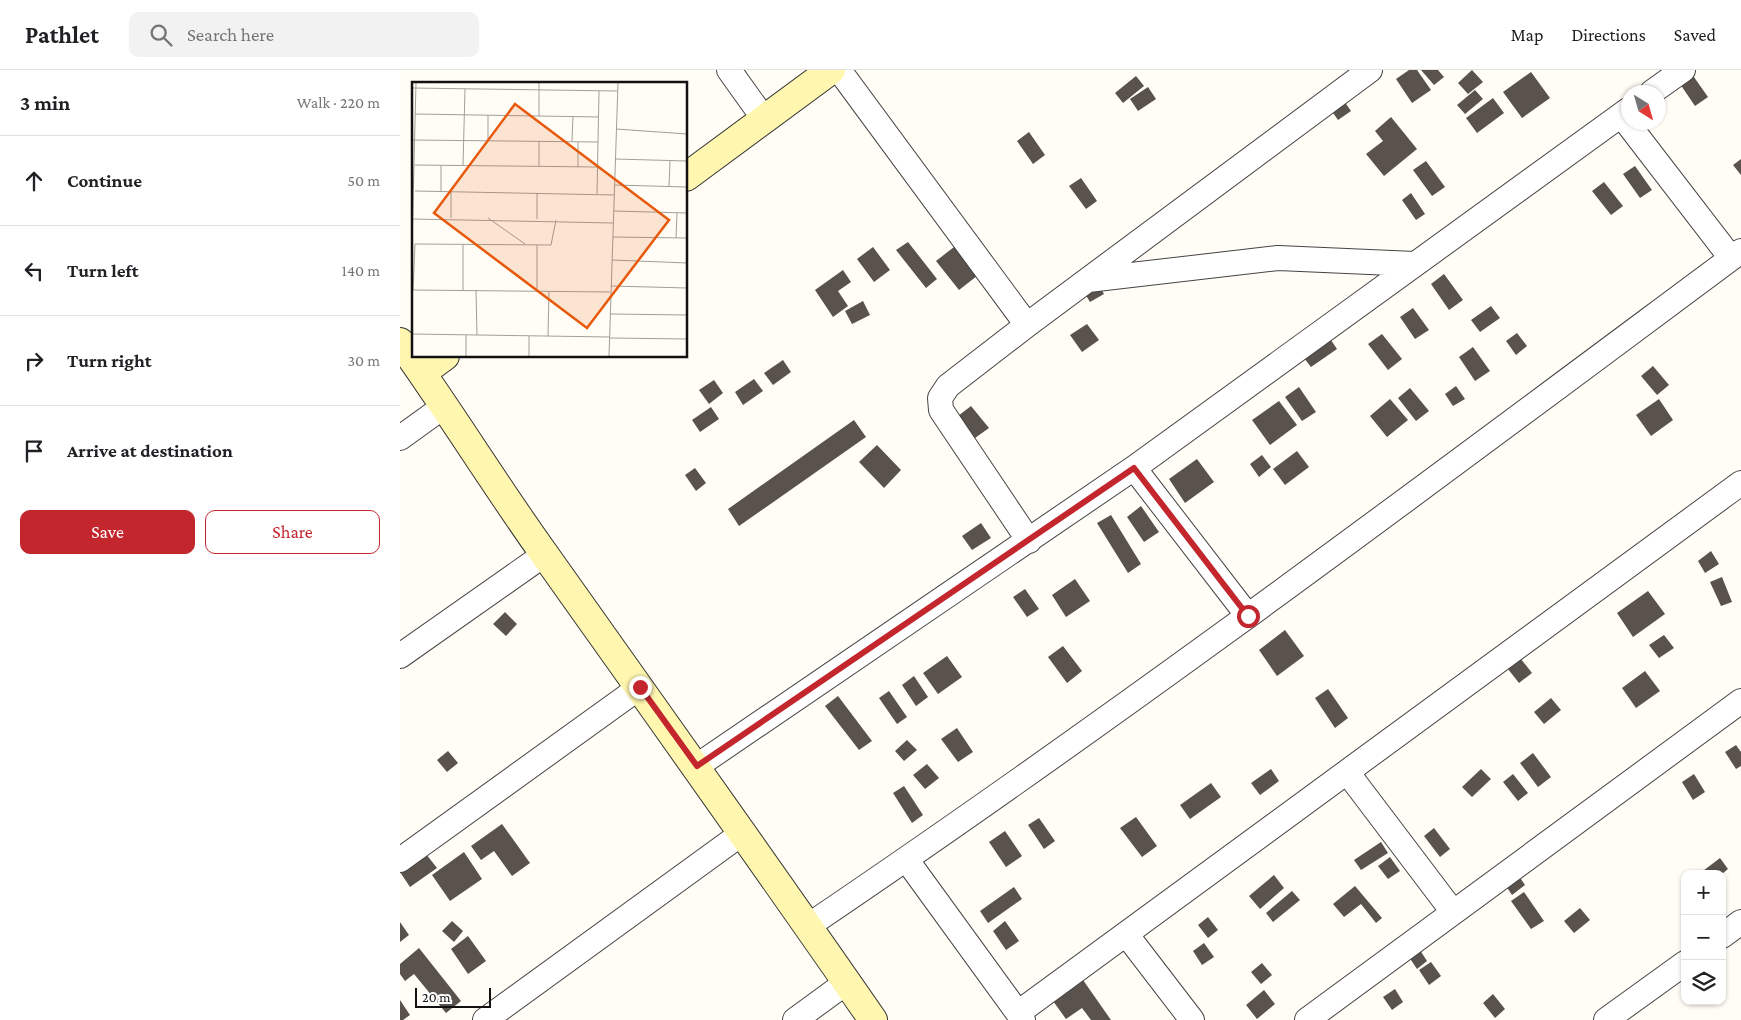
<!DOCTYPE html>
<html lang="en">
<head>
<meta charset="utf-8">
<style>
	:root { --surface:#fff; --page:#f2f2f2; --text:#202124; --muted:#757577; --line:#e0e0e0; --accent:#c4262e }
	body { margin:0; font-family:"Crimson Pro",serif; background:var(--page); color:var(--text) }
	.controls { position:absolute; right:15px; bottom:15px; display:grid; overflow:hidden; border-radius:10px; box-shadow:0 1px 4px #0004 }
	.controls button { width:45px; height:45px; display:grid; place-items:center; padding:0; border:0; border-bottom:1px solid var(--line); background:var(--surface); color:var(--text); font:25px sans-serif }
	.compass { position:absolute; left:1221px; top:15px; width:45px; height:45px; border-radius:50%; background:var(--surface); box-shadow:0 1px 4px #0004; rotate:143deg }
	.scale { position:absolute; left:15px; bottom:12px; width:76px; box-sizing:border-box; padding-left:5px; border:2px solid #111; border-top:0; font-size:14px; line-height:18px; white-space:nowrap; color:#111; -webkit-text-stroke:4px #fff; paint-order:stroke }
	.stop { position:absolute; width:15px; height:15px; margin:-11px; border:4px solid #c4262e; border-radius:50%; background:#fff }
	.stop.end { background:#c4262e; border-color:#fff; box-shadow:0 1px 5px #0008 }
	.list { margin:0; padding:0; list-style:none }
	h2 { display:flex; justify-content:space-between; align-items:center; height:65px; margin:0; padding:0 20px; font-size:21px }
	h2 small { font-size:16px; font-weight:400; color:var(--muted) }
	.list li { display:grid; grid-template-columns:32px 1fr auto; gap:15px; align-items:center; box-sizing:border-box; height:90px; padding:0 20px; border-top:1px solid var(--line) }
	.list b { display:block; font-size:19px; white-space:nowrap }
	.list em { font-size:16px; font-style:normal; color:var(--muted) }
	.actions { display:flex; gap:10px; padding:15px 20px }
	.actions a { flex:1; padding:11px 0; border:1px solid var(--accent); border-radius:10px; text-align:center; font-size:18px; color:var(--accent) }
	.actions .main { background:var(--accent); color:#fff }
	.icon { flex:none; width:28px; height:28px; fill:none; stroke:currentColor; stroke-width:2; stroke-linecap:round; stroke-linejoin:round }
	.map { position:relative; flex:none; width:1341px; height:950px; overflow:hidden }
	header { display:flex; align-items:center; gap:30px; box-sizing:border-box; height:70px; padding:0 25px; background:var(--surface); border-bottom:1px solid var(--line) }
	header strong { font-size:24px }
	nav { display:flex; gap:28px; margin-inline-start:auto; font-size:18px }
	.search { width:350px; height:45px; background:var(--page); display:flex; align-items:center; gap:12px; box-sizing:border-box; padding:0 18px; border-radius:10px; color:var(--muted); font-size:19px }
	main { display:flex }
	aside { flex:1; background:var(--surface) }
	.map>svg:first-child { display:block }
</style>
</head>
<body>
<header>
<strong>Pathlet</strong>
<div class="search"><svg class="icon" aria-label="search" viewBox="0 0 24 24"><circle cx="10" cy="10" r="6"/><path d="M15 15l6 6"/></svg>Search here</div>
<nav><a>Map</a><a>Directions</a><a>Saved</a></nav>
</header>
<main>
<aside>
<h2>3 min<small>Walk · 220 m</small></h2>
<ul class="list">
<li><svg class="icon" aria-label="ahead" viewBox="0 0 24 24"><path d="M12 20V5M6 11l6-6 6 6"/></svg><div><b>Continue</b></div><em>50 m</em></li>
<li><svg class="icon" aria-label="left" viewBox="0 0 24 24"><path d="M17 20v-9H6M10 6l-5 5 5 5"/></svg><div><b>Turn left</b></div><em>140 m</em></li>
<li><svg class="icon" aria-label="right" viewBox="0 0 24 24"><path d="M7 20v-9h11M14 6l5 5-5 5"/></svg><div><b>Turn right</b></div><em>30 m</em></li>
<li><svg class="icon" aria-label="arrive" viewBox="0 0 24 24"><path d="M6 21V4h12l-3 4 3 4H6"/></svg><div><b>Arrive at destination</b></div></li>
</ul>
<div class="actions"><a class="main">Save</a><a>Share</a></div>
</aside>
<div class="map">
<svg width="1341" height="950" viewBox="0 0 1341 950">
	<rect width="100%" height="100%" fill="#fffdf5"/>
	<path fill="#5a524d" d="M1009,0H1017L1031,20L1012,33L996,9Z
		M1021,0H1038L1044,7L1034,15Z
		M1072,0L1083,12L1068,24L1058,13Z
		M1289,0L1308,27L1295,36L1276,8Z
		M1131,2L1150,28L1122,48L1103,22Z
		M736,6L744,16L723,33L715,23Z
		M748,17L756,29L738,41L730,29Z
		M1075,20L1083,29L1065,44L1057,35Z
		M942,28L951,41L938,50L929,37Z
		M1093,28L1104,43L1077,63L1066,48Z
		M991,47L1017,79L984,106L966,84L983,71L975,61Z
		M629,62L645,85L633,94L617,71Z
		M1341,89V105L1333,95Z
		M1026,91L1045,117L1032,126L1013,100Z
		M1235,96L1252,120L1240,128L1223,104Z
		M681,108L697,131L686,139L669,116Z
		M1204,112L1223,136L1211,145L1192,121Z
		M1011,123L1025,144L1016,150L1002,130Z
		M508,172L537,209L526,218L496,180Z
		M473,177L490,200L474,212L457,189Z
		M554,177L577,206L559,220L536,191Z
		M443,200L451,212L438,221L448,236L433,247L415,220Z
		M1044,204L1063,230L1049,240L1031,214Z
		M696,211L704,224L690,232L682,219Z
		M463,231L470,245L452,254L445,241Z
		M1091,236L1100,248L1080,262L1071,250Z
		M1013,238L1029,260L1015,269L1000,247Z
		M687,254L699,270L682,282L670,265Z
		M1117,263L1127,276L1116,285L1106,271Z
		M927,264L937,279L911,297L900,283Z
		M982,264L1002,289L988,300L968,274Z
		M1073,277L1090,301L1075,311L1059,287Z
		M383,290L391,302L373,315L364,303Z
		M1253,296L1269,315L1257,325L1241,306Z
		M354,309L363,321L343,335L335,322Z
		M314,310L323,323L309,334L299,320Z
		M1056,316L1065,329L1053,336L1045,324Z
		M899,317L916,342L902,351L885,327Z
		M1010,318L1029,341L1016,351L998,328Z
		M990,329L1008,350L987,367L970,346Z
		M1259,329L1273,350L1251,366L1236,345Z
		M879,331L897,355L870,375L852,350Z
		M571,336L589,358L575,368L558,346Z
		M311,337L319,349L300,362L292,350Z
		M454,350L466,367L339,456L328,439Z
		M477,375L501,400L484,418L459,392Z
		M897,381L909,397L885,415L873,399Z
		M862,385L871,397L859,407L850,394Z
		M797,389L814,412L785,433L769,409Z
		M295,398L306,413L296,421L285,405Z
		M741,436L759,462L744,472L727,447Z
		M711,445L741,494L728,503L697,453Z
		M581,453L591,468L572,480L562,466Z
		M1311,481L1319,494L1305,503L1298,491Z
		M1322,507L1332,532L1321,536L1310,512Z
		M675,509L690,531L666,547L652,525Z
		M625,519L639,539L627,547L613,527Z
		M1248,521L1265,544L1233,567L1217,543Z
		M105,542L117,554L106,566L93,554Z
		M885,560L904,586L877,606L859,580Z
		M1264,565L1274,578L1259,588L1249,575Z
		M663,576L682,601L667,613L648,587Z
		M1117,584L1132,603L1119,613L1104,594Z
		M547,586L562,607L538,624L523,603Z
		M1245,601L1260,621L1236,638L1222,618Z
		M514,606L528,627L516,636L502,615Z
		M928,619L948,648L935,658L915,628Z
		M489,621L507,647L497,654L479,628Z
		M438,626L472,671L459,680L425,636Z
		M1151,628L1161,640L1144,654L1134,642Z
		M557,658L573,682L558,692L541,669Z
		M507,670L517,680L504,691L495,681Z
		M1336,675L1341,682V696L1336,699L1325,682Z
		M48,681L58,693L47,702L37,690Z
		M1133,683L1151,707L1138,717L1120,693Z
		M527,694L539,708L525,719L513,705Z
		M871,699L879,711L860,725L851,713Z
		M1081,699L1091,709L1072,727L1062,717Z
		M1113,704L1128,723L1118,731L1103,712Z
		M1294,704L1305,722L1293,730L1282,712Z
		M811,713L821,727L790,749L780,735Z
		M504,716L523,745L512,753L493,723Z
		M736,747L757,776L742,787L720,758Z
		M639,748L655,771L644,779L628,755Z
		M102,754L130,793L112,806L94,781L81,790L71,776Z
		M1034,758L1050,779L1040,787L1024,766Z
		M605,761L622,786L606,797L589,772Z
		M981,772L988,783L961,800L954,790Z
		M64,782L82,809L50,831L32,805Z
		M26,784L37,798L10,817L0,802Z
		M990,787L1000,801L988,809L978,796Z
		M1320,788L1328,799L1322,804H1299Z
		M1117,803L1125,815L1112,825L1104,813Z
		M874,805L884,818L860,839L849,826Z
		M955,816L982,848L976,853L961,834L944,847L933,834Z
		M614,817L622,829L588,853L580,841Z
		M892,821L900,830L873,852L866,843Z
		M1124,822L1144,851L1131,859L1111,831Z
		M1180,838L1190,850L1174,863L1164,851Z
		M808,847L818,860L808,868L798,855Z
		M52,851L63,861L54,872L42,861Z
		M605,851L619,871L606,880L593,861Z
		M0,852L9,865L0,872Z
		M68,866L86,891L68,904L51,879Z
		M804,873L814,887L802,895L793,881Z
		M1018,877L1027,891L1017,899L1007,884Z
		M19,878L61,931L46,943L14,904L5,911L0,904V894Z
		M1031,892L1041,906L1029,915L1019,900Z
		M862,893L872,905L861,914L851,902Z
		M683,910L711,950H691L682,938L666,949L653,931Z
		M995,919L1003,932L992,940L983,927Z
		M864,920L875,934L857,949L846,935Z
		M1093,924L1105,939L1095,948L1083,933Z
		M0,930L10,945L3,950H0Z"/>
	<g fill="none" stroke-linecap="round" stroke-linejoin="round">
		<g stroke="#444" stroke-width="26">
			<path id="street" d="M329,0L364,49
				M439,0L627,255
				M1252,22L1283,0
				M1221,45L1331,188
				M688,210L878,188L1015,194
				M0,368L43,337
				M734,398L848,546
				M629,471L541,340L540,328L548,316L627,255L970,0
				M0,586L145,484
				M297,696L734,398L1228,40
				M947,702L1053,842
				M506,789L623,950
				M0,790L240,617
				M408,856C726,641 1033,410 1341,181
				M726,864L792,950
				M1322,866L1341,852
				M618,943L1341,413
				M85,950L341,764
				M395,950L447,912
				M907,950L1341,631
				M1206,950L1285,893"/>
		</g>
		<g stroke="#333" stroke-width="30">
			<path id="secondary" d="M286,107L431,0
				M0,272C50,342 95,415 145,485C255,640 365,794 473,950
				M22,303L45,286"/>
		</g>
		<use href="#street" stroke="#fff" stroke-width="24"/>
		<use href="#secondary" stroke="#fff6b0" stroke-width="28"/>
	</g>
	<g fill="none" stroke-linecap="round" stroke-linejoin="round">
		<path stroke="#c4262e" stroke-width="6" d="M240,617L297,696L734,398L848,546"/>
	</g>
	<g transform="translate(12 12)">
		<rect width="275" height="275" fill="#fffdf5"/>
		<path fill="none" stroke="#a09f9a" stroke-width="1" d="M0,6L205,9M3,32L187,35M127,34V1M204,47L275,52M0,58L186,60M76,59V33M127,59V84M160,59L161,34M166,60V85M203,77L275,79M3,83L185,85M51,83L53,7M202,103L275,105M257,105L258,79M3,109L202,113M29,110V83M39,110V136M125,111V137M185,112L187,9M202,129L275,131M76,136L113,162M0,137L201,141M201,155L275,156M264,156L265,131M0,162L4,1M200,178L275,181M199,204L275,206M0,208L198,210M1,208L3,162L139,163L144,138M51,208V163M64,208L65,253M125,209V163M198,232L275,233M0,252L198,255M136,254L137,209M198,256L275,257M54,274V253M117,274V254M197,274L206,1"/>
		<path fill="#e8590c" fill-opacity="0.15" stroke="#e8590c" stroke-width="2.5" d="M103,22L257,138L175,246L22,131Z"/>
		<rect width="275" height="275" fill="none" stroke="#111" stroke-width="2.5"/>
	</g>
</svg>
<div class="controls">
<button>+</button>
<button>−</button>
<button><svg class="icon" aria-label="layers" viewBox="0 0 24 24"><path d="M12 4l9 5-9 5-9-5zM3 14l9 5 9-5"/></svg></button>
</div>
<svg class="compass" viewBox="-18 -18 36 36"><path d="M0-13l5 13h-10z" fill="#e53935"/><path d="M0 13l5-13h-10z" fill="#757577"/></svg>
<div class="scale">20 m</div>
<div class="stop" style="left:848px;top:546px"></div>
<div class="stop end" style="left:240px;top:617px"></div>
</div>
</main>
</body>
</html>
